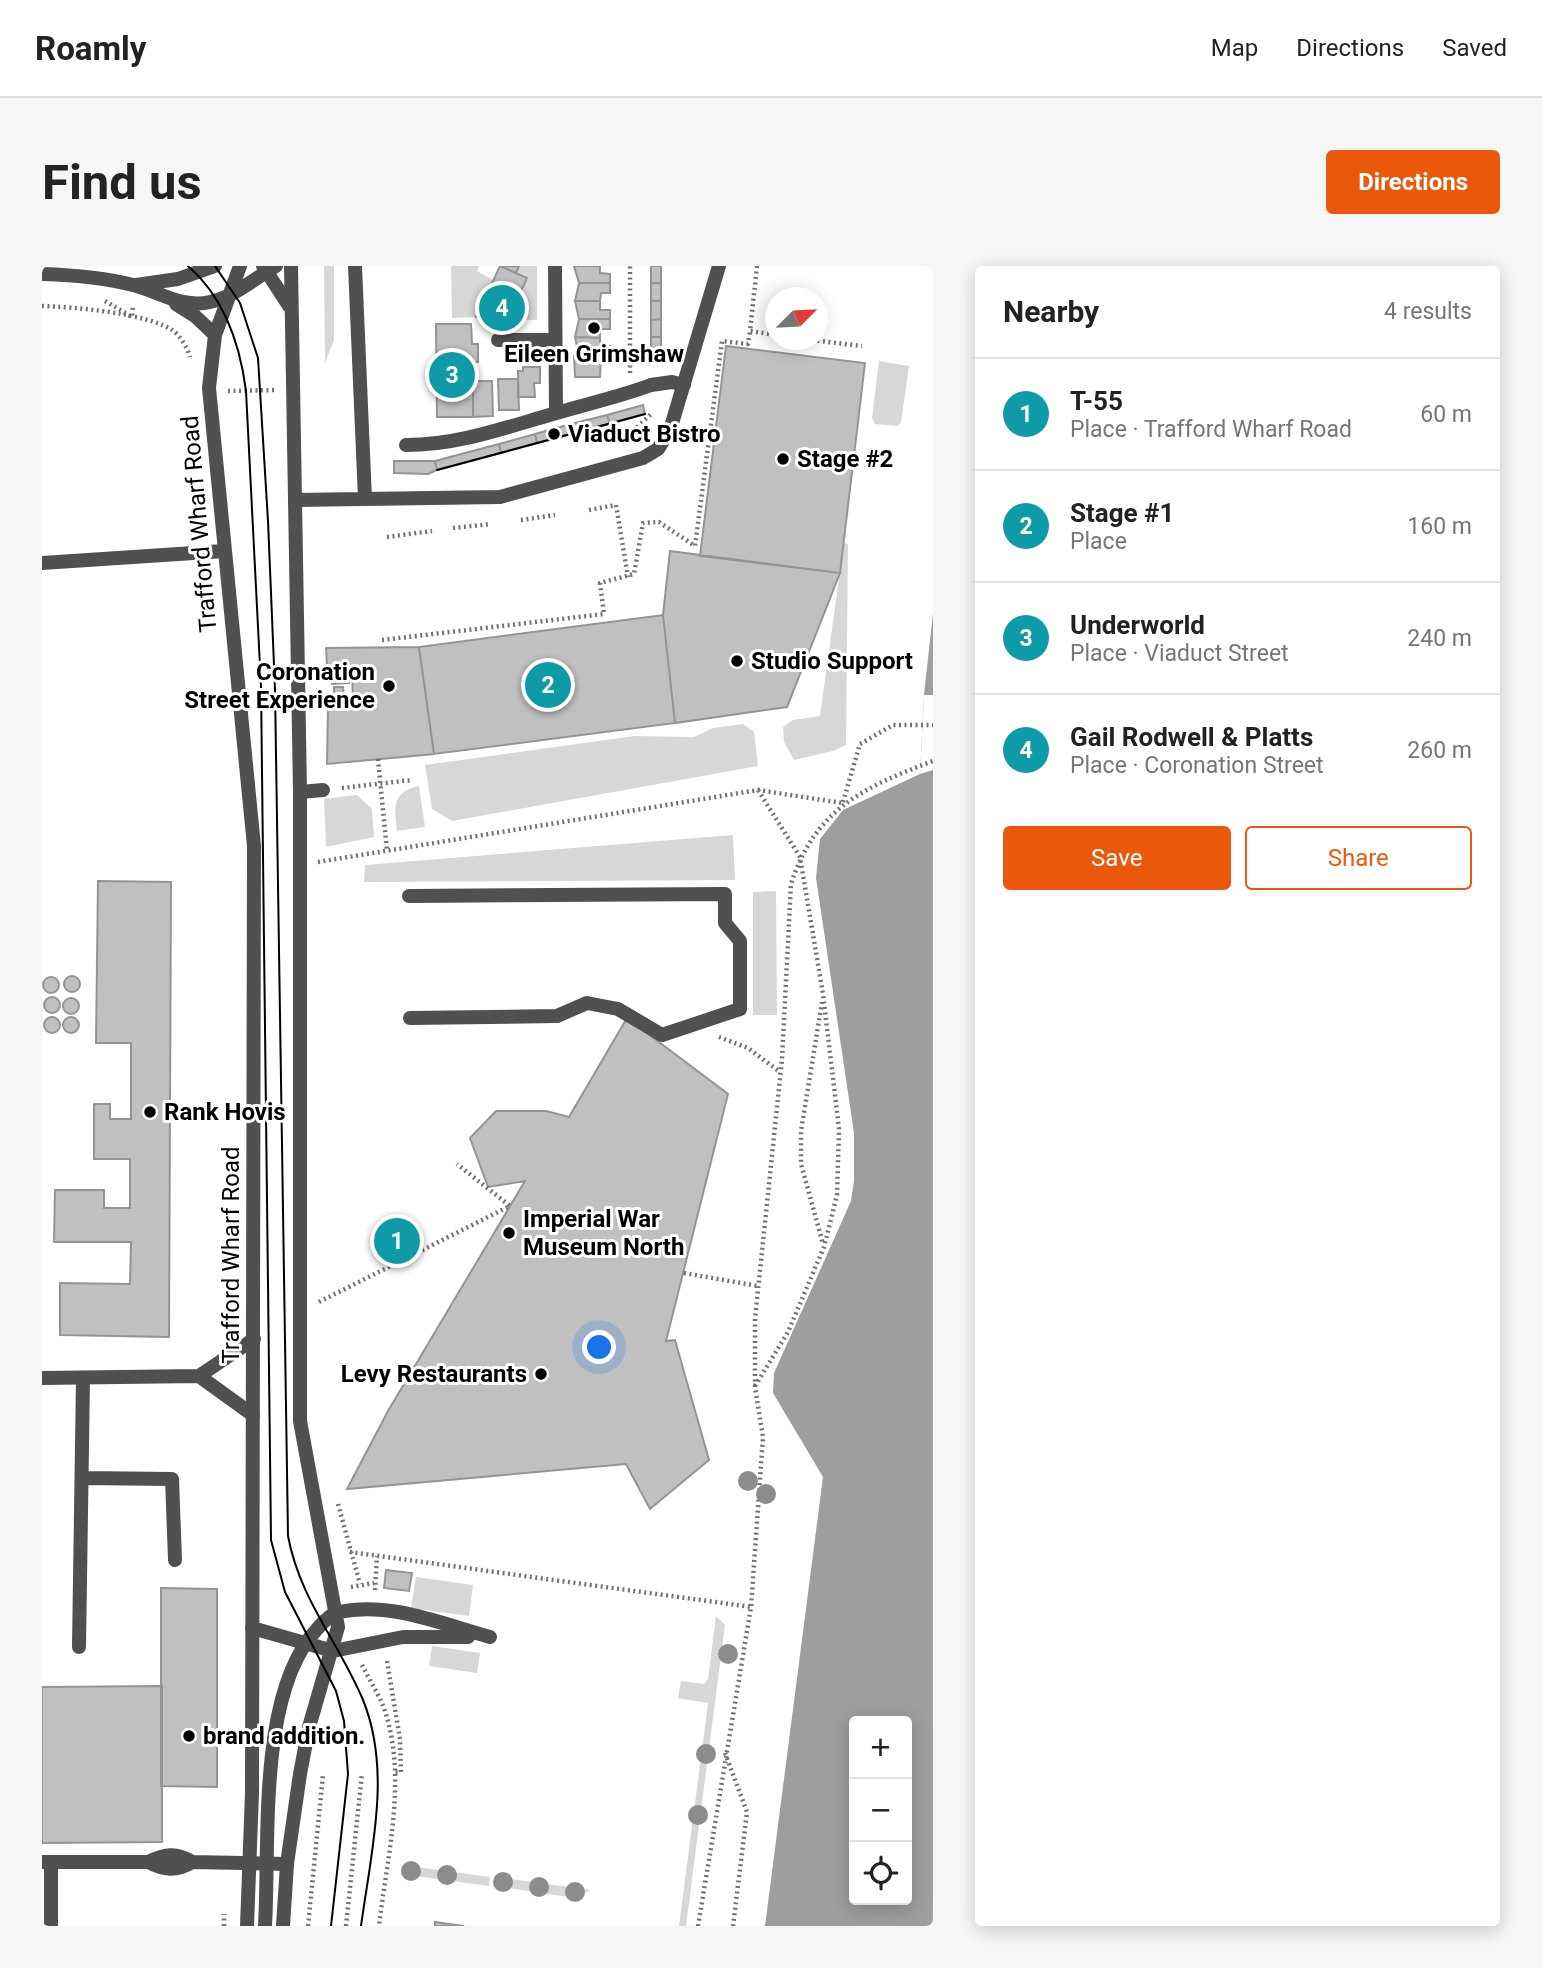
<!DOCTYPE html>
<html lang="en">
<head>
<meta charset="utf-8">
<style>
	:root { --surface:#fff; --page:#f6f6f6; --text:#222; --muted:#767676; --line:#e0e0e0; --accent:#ea580c }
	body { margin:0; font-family:Roboto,sans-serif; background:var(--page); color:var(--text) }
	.controls { position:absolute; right:21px; bottom:21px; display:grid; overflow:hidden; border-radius:7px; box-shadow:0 4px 18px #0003 }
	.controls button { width:63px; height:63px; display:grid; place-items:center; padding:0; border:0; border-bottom:2px solid var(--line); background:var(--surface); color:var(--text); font:35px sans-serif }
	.compass { position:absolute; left:723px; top:21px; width:63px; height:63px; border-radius:50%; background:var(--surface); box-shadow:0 4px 18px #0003; rotate:66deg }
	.you { position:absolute; left:558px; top:1082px; width:24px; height:24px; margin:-18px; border:5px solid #fff; border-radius:50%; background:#1a73e8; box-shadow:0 0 0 10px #1a73e833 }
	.badge { display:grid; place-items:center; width:46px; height:46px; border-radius:50%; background:var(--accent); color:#fff; font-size:23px; font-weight:700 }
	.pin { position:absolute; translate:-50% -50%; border:4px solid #fff; box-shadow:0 2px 7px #0006 }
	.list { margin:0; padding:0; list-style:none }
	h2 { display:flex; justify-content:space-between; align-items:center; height:91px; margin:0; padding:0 28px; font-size:30px }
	h2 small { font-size:23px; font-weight:400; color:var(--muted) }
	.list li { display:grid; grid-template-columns:46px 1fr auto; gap:21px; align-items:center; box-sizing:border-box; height:112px; padding:0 28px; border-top:2px solid var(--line) }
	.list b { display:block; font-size:26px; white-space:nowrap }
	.list p { margin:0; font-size:23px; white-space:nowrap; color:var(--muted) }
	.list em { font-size:23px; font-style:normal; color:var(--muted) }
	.actions { display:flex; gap:14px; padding:21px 28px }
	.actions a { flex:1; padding:16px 0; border:2px solid var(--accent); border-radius:7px; text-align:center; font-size:24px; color:var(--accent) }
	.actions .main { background:var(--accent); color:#fff }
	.icon { flex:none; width:38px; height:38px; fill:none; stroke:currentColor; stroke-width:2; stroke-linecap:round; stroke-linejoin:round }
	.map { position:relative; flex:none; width:891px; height:1660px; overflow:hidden; border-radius:7px }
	header { display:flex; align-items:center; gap:42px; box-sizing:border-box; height:98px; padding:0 35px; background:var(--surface); border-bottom:2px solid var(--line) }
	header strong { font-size:33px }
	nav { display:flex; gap:38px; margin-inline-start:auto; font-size:24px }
	.intro { display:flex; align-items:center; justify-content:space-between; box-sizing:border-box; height:168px; padding:0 42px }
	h1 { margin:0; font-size:49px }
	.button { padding:18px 32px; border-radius:7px; background:var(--accent); color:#fff; font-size:24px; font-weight:700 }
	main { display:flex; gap:42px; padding:0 42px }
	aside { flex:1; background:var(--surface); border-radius:7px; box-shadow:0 4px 18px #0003 }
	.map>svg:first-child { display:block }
</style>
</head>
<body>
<header>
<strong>Roamly</strong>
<nav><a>Map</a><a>Directions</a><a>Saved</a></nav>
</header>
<div class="intro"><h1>Find us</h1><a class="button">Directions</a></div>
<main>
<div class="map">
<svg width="891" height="1660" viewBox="0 0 891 1660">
	<rect width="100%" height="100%" fill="#fff"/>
	<path fill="#d7d7d7" d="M282,0H292V74L283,97Z
		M409,0H437L435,5L451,14L434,51L410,52Z
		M477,0H495V54H476L484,37L476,32L485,13L474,7Z
		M837,95L867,100L859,156L856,160L833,158L830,152Z
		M802,276L806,279L804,479L791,485L752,494L742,476L741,461L751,454L778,450Z
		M701,458L712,466L716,500L410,555L390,543L383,499L593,470L652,471L671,462Z
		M377,520L383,561L355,565C352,541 350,526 377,520Z
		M315,529L330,543L332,571L284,581L282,533Z
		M691,569L693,614L322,616L323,599Z
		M734,625L735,749H711V626Z
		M374,1311L431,1319L427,1350L369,1342Z
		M674,1350L683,1359L644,1660H637L666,1437L636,1432L639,1415L662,1418L666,1413Z
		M390,1380L438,1387L435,1407L387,1400Z
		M360,1599L448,1611L447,1620L359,1608Z
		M454,1611L549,1624L534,1632L453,1620Z"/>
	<path fill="#9e9e9e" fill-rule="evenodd" d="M891,347V1660H723L781,1211L731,1127L732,1107L809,935L812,915V867L774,612L778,573L801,544L878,508L882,429ZM812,1455H865V1634H812Z"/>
	<path fill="#fff" d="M882,429H891V504L878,508Z"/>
	<path fill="#c0c0c0" stroke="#949494" stroke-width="2" d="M458,0L485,12L476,32L449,19Z
		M459,0H477L474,7Z
		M532,0H558V7L568,8V17H537Z
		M609,0H619V17H609Z
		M537,17H568V27H559L558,35H533Z
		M609,17H619V35H609Z
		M449,19L484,36L476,54L464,48L457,62L434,51Z
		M533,35H558V44H568V53H537Z
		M609,35H619V53L609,54Z
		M537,53H568V63H558V72L533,71Z
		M619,53V71H609V54Z
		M394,58H429L430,78H436V96H429V102H426V115H431V151H395Z
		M533,71L558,72V80H568V90H537Z
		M609,71H619V90H609Z
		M684,80L823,97L798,307L658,290Z
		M532,90H559L558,111H533Z
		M481,101H498V117H492L493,131H476V105H481Z
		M456,113H476L477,144H457Z
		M431,115H450L451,150L431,151Z
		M601,139L603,148L568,158L565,149Z
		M565,149L568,158L532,167L529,158Z
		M529,158L532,167L495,177L493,168Z
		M493,168L495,177L459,187L457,178Z
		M457,178L459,187L395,204L393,195Z
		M352,195H393L395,204L386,208L352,207Z
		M628,285L798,307L745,441L633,457L621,349Z
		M621,349L633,457L392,488L377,381Z
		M377,381L392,488L285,498L286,440H311L310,401L285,400L284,382Z
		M290,404H307V417L290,418Z
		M292,421H301L302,430H292Z
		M56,615L129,616L127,1071L18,1069V1017L88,1018L89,976H12L13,924H62V942H88V893H52V838H68V853H89V777H54Z
		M22 718a8 8 0 1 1 16 0a8 8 0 1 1-16 0Z
		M1 719a8 8 0 1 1 16 0a8 8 0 1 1-16 0Z
		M2 739a8 8 0 1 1 16 0a8 8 0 1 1-16 0Z
		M21 740a8 8 0 1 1 16 0a8 8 0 1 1-16 0Z
		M2 759a8 8 0 1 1 16 0a8 8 0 1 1-16 0Z
		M21 759a8 8 0 1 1 16 0a8 8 0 1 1-16 0Z
		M585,752L686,828L624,1075L633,1074L667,1194L608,1243L584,1198L305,1223L346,1145L483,915L446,921L428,872L454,845H504L527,851Z
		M344,1304L370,1307L367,1325L342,1322Z
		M119,1322L175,1323V1521L119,1520Z
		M120,1420V1576L0,1577V1421Z
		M393,1656L422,1660H393Z"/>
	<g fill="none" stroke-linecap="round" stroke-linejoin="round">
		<path stroke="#727272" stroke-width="4.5" stroke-dasharray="2 3.5" stroke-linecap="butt" d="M715,0L708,65L734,69
			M63,35L90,51L91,39
			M0,40C31,41 104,47 130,64C138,69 146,83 148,91
			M770,74L820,80
			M588,107V0
			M186,125L233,124
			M591,165L609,148
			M547,244L574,239L586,311
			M479,254L513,249
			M411,262L449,258
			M345,271L390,265
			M340,374L562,348L558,317L592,308L601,257L617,256L653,280L680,75L706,78L708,65
			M336,493L345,585
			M300,522L369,514
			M801,536L818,478L851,459H891
			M276,596L716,524L800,537
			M780,736L759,865V898L781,978
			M677,771L706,782L738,806
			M642,1007L716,1020
			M277,1036L468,940L415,898
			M713,1120L746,1066L782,981L795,929L797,863L781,728L758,591L716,524
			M296,1238L318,1318
			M308,1286L709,1341
			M309,1321L332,1317
			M333,1324L335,1290
			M345,1395L358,1473L359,1506H353
			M320,1399C327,1413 336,1427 342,1442C366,1511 345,1590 337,1660
			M683,1487L705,1546L691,1660
			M182,1660V1648
			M266,1660L281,1509
			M304,1660L320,1507
			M656,1660L709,1341L721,1171L713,1121V1053L740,793L749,618C773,543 822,521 891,495"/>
		<path stroke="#505050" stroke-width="14" d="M313,0L323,233
			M456,74H513
			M609,119L630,116L642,119
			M253,234L458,231L601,192L616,183L628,164L677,0
			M0,297L182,285
			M258,526L281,524
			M367,630L683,628V657L698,675V743L620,769L576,743L545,737L515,750L368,752
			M40,1212L130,1213L133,1294
			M37,1381L41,1113
			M0,1596H106C123,1588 134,1586 150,1596
			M9,1596V1660
			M106,1596C122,1604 134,1606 150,1596L245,1598"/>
		<path stroke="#505050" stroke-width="14" d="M513,0L514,147
			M364,179C415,179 462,162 511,148C544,138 577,131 609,119
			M157,1110L211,1149
			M0,1112L157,1110L212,1073
			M210,1362L291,1385L361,1371H426
			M223,1660C228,1576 215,1425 276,1362C281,1356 289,1348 297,1346C347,1335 400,1358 448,1371"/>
		<path stroke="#505050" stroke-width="14" d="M198,0L173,69L167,122L212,580L210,1527L205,1660
			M221,0L247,40
			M0,8C31,9 60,11 91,19C116,25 141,43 168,36C192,31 213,12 234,0
			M94,19L136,13L173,0
			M134,38L153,50L173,69
			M241,1660L245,1598L258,1508L267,1461L296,1361L258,1155V526L249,0"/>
		<path stroke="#000" stroke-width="2" d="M146,0C183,32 198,78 204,125L219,420L229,1274L243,1326L294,1425L302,1455L306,1508L289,1660
			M173,0L198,37L216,92L226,255L233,423L246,1270C258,1334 296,1375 321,1434C350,1505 329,1586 319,1660
			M395,204L603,148"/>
	</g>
	<g fill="#8c8c8c">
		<circle cx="706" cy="1215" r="10"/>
		<circle cx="724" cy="1228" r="10"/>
		<circle cx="686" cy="1388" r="10"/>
		<circle cx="664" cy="1488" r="10"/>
		<circle cx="656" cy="1549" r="10"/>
		<circle cx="369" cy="1605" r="10"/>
		<circle cx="405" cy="1609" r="10"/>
		<circle cx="461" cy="1616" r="10"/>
		<circle cx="497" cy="1621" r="10"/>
		<circle cx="533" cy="1626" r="10"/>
	</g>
	<g fill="#000" stroke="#fff" stroke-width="2.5">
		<circle cx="552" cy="62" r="7"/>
		<circle cx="512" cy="168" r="7"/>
		<circle cx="741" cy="193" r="7"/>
		<circle cx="695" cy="395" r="7"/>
		<circle cx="347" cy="420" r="7"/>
		<circle cx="108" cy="846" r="7"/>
		<circle cx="467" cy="967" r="7"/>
		<circle cx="499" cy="1108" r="7"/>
		<circle cx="147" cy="1470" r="7"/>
	</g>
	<g text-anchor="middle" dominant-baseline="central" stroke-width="6" stroke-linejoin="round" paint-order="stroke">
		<g font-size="24" font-weight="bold" fill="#000" stroke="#fff" text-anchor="start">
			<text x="552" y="88" text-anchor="middle">Eileen Grimshaw</text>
			<text x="526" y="168">Viaduct Bistro</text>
			<text x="755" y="193">Stage #2</text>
			<text x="709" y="395">Studio Support</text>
			<text x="333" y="406" text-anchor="end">Coronation<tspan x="333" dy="28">Street Experience</tspan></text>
			<text x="122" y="846">Rank Hovis</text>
			<text x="481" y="953">Imperial War<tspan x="481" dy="28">Museum North</tspan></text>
			<text x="485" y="1108" text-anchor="end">Levy Restaurants</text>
			<text x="161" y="1470">brand addition.</text>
		</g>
		<g font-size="24" fill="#000" stroke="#fff">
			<text transform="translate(157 258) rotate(-95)">Trafford Wharf Road</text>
			<text transform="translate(189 989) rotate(-90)">Trafford Wharf Road</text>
		</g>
	</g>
</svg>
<div class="controls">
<button>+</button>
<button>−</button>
<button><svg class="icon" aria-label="locate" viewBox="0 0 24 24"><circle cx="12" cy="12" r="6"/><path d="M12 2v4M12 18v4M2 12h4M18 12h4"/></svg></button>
</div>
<svg class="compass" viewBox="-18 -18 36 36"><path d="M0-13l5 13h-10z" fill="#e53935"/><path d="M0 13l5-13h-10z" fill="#767676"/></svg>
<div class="you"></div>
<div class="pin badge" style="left:355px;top:975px;background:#0f9aa8">1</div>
<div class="pin badge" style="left:506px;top:419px;background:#0f9aa8">2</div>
<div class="pin badge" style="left:410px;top:109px;background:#0f9aa8">3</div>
<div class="pin badge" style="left:460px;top:42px;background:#0f9aa8">4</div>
</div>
<aside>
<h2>Nearby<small>4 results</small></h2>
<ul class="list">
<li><span class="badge" style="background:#0f9aa8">1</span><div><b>T-55</b><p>Place · Trafford Wharf Road</p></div><em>60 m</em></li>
<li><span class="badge" style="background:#0f9aa8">2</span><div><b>Stage #1</b><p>Place</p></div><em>160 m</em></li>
<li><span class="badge" style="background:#0f9aa8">3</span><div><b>Underworld</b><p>Place · Viaduct Street</p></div><em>240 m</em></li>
<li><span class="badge" style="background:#0f9aa8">4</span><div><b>Gail Rodwell &amp; Platts</b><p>Place · Coronation Street</p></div><em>260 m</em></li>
</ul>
<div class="actions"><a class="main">Save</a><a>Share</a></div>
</aside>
</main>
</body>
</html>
